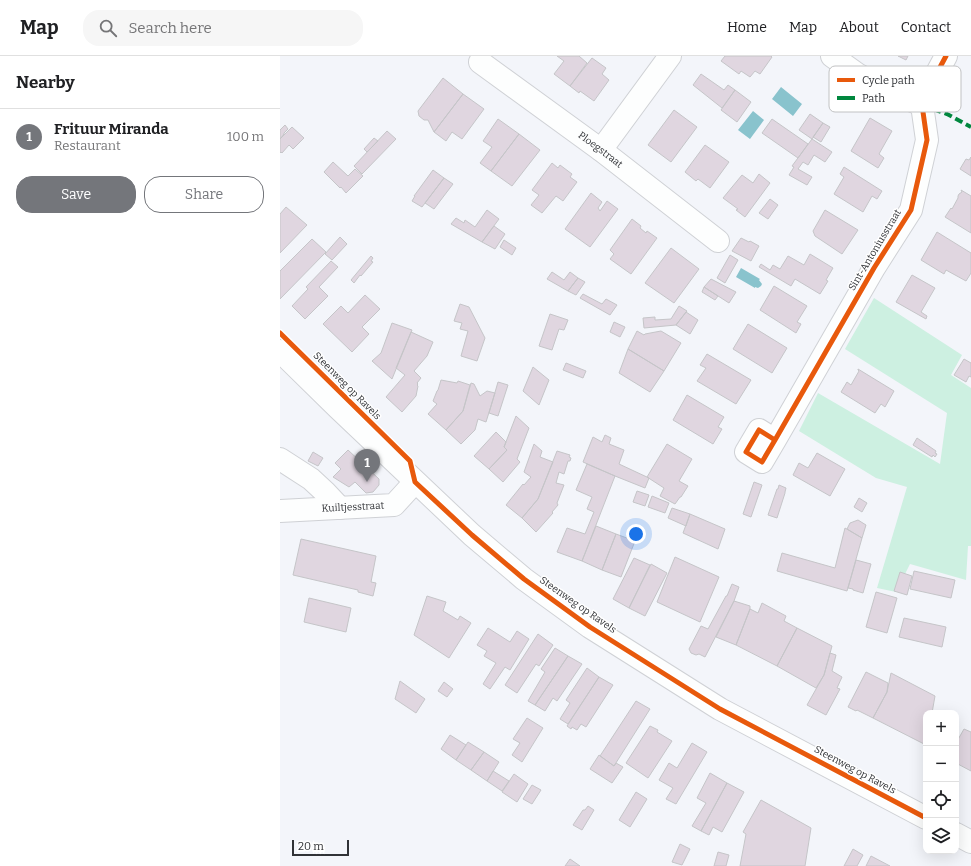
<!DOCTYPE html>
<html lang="en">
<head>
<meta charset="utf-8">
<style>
	:root { --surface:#fff; --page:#f6f6f6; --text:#202124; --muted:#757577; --line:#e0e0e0; --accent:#74767b }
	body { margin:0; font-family:Bitter,serif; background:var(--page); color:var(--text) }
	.controls { position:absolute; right:12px; bottom:12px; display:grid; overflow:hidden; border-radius:8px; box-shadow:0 4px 16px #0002 }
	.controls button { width:36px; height:36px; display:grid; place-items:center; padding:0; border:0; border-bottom:1px solid var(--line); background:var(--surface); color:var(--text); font:20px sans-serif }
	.scale { position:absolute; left:12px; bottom:10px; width:57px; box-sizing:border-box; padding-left:4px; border:2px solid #303236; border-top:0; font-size:11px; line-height:14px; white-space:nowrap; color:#303236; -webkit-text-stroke:3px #fff; paint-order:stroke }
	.you { position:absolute; left:356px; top:478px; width:14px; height:14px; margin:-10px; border:3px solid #fff; border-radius:50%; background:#1a73e8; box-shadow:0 0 0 6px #1a73e833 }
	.badge { display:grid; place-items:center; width:26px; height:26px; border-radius:50%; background:var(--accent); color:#fff; font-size:13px; font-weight:700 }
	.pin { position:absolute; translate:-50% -33px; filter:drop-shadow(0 1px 2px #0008) }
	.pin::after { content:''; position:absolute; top:21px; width:14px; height:12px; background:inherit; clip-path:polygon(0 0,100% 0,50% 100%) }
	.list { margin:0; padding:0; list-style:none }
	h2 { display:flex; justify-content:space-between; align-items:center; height:52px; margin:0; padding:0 16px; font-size:17px }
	h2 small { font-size:13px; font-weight:400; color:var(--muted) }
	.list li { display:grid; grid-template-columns:26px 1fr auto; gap:12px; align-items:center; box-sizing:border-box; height:56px; padding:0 16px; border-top:1px solid var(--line) }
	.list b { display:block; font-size:15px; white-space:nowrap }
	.list p { margin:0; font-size:13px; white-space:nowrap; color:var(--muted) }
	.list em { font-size:13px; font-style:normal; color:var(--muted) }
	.actions { display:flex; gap:8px; padding:12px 16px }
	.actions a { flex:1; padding:9px 0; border:1px solid var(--accent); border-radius:16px; text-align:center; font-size:14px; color:var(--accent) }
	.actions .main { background:var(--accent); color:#fff }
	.icon { flex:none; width:22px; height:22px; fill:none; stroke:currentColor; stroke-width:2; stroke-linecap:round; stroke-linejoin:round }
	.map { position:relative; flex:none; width:691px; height:810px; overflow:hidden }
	header { display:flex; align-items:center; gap:24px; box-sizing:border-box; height:56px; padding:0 20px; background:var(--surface); border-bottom:1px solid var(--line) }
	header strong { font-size:19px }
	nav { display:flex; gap:22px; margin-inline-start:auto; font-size:14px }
	.search { width:280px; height:36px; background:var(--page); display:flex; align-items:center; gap:10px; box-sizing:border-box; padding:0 14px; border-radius:16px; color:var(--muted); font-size:15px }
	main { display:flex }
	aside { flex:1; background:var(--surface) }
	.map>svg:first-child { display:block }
</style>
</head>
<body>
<header>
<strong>Map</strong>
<div class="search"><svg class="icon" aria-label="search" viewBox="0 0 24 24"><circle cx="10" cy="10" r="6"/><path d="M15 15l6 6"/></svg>Search here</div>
<nav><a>Home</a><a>Map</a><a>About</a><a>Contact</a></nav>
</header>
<main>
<aside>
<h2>Nearby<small></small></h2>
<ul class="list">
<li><span class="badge">1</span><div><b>Frituur Miranda</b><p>Restaurant</p></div><em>100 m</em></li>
</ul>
<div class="actions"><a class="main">Save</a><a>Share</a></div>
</aside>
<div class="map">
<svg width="691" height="810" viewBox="0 0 691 810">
	<rect width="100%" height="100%" fill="#f3f5fa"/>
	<path fill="#cdf0e1" d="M594,242L682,299L671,319L691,332V490H688L686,524L630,508L616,536L597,532L627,431L596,422L519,375L538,337L660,408L667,357L565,293Z"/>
	<path fill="#89c3cd" d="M501,31L522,48L513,60L492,43Z
		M473,55L484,64L470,83L458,74Z
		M461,212L480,223L479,224L482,228L481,230L478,232L475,231V232L456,221Z"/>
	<path fill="#e0d6e0" stroke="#c5c5c8" d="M277,0H299L307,7L290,30L274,18L284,5Z
		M445,0H491L492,1L480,18L475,15L470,21L461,15L459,18L441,5Z
		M618,0H628L626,4Z
		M312,2L326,12L322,18L329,24L314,45L300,35L299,37L290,30Z
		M421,18L444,34L448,29L455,34L442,52L413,29Z
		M163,22L183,38L154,76L148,64H144L139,60L138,55Z
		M455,34L471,46L457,66L441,54Z
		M183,38L204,53L182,83L172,76L166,85L154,76Z
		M394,54L417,71L391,106L368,89Z
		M530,58L543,67L532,83L519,74Z
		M590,62L612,75L599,98L604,102L598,112L571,95Z
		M218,63L239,78L211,115L200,107L212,91L203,85Z
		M492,63L528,88L518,102L482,77Z
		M543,67L550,71L541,86L533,81Z
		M5,69L8,73L4,77V78L0,83V74Z
		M12,71L24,82L13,93L9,89L2,97L1,96L0,97V83Z
		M107,75L116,83L82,118L74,110Z
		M239,78L260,94L232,130L211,115Z
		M94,82L98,85L87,96L84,93Z
		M532,83L552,96L545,106L534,99L528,109L523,106L518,113L532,121L527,129L509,119L514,111L512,110Z
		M425,89L449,106L430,132L418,123L416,125L405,116Z
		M691,101V120L680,113L686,103L689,104Z
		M53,106L68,120L75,113L83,120L66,137L61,131L60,132L44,116Z
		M272,107L278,112L280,109L292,118L290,121L297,126L283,145L276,140L262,157L251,149L259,139L252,134Z
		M564,111L602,135L597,143L592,140L583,156L554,138L564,121L560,118Z
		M153,114L164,122L142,151L132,145L135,140H134Z
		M479,118L490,127L465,161L456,154L458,153L443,142L462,119L473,127Z
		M164,122L173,128L154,153L145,147Z
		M681,134L691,140V177L665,161L671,152L672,153L678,142V140L679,138L682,136Z
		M311,137L322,146L318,152L320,155L327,145L338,153L310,191L285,173Z
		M490,143L498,149L488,163L479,157Z
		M6,151L27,169L0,197V158Z
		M207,154L219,163L202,186L171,168L176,162L184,167L185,164L195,171Z
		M545,154L578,174L562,198L535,180L533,175Z
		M352,163L361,170L360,172L366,177L367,175L377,182L351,218L330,203L334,198L330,194Z
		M214,170L225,178L215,193L202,186Z
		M657,176L691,197V217L686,225L666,214L664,218L641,204Z
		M60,181L67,188L52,204L45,198Z
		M461,182L469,186L470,185L479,190L471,205L452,195Z
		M32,183L46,196L0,243V215Z
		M224,184L236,192L232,199L220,191Z
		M391,192L419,213L394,247L365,227Z
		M530,198L553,212L546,224L548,225L540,238L515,223L511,230L479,211L481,208L490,214L493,209L500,213L508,200L524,209Z
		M450,199L458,204L445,227L437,222Z
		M91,200L93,202L91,205L93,206L81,220L80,219L74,227L71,224Z
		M51,205L58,211L39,231L48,240L25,263L12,250L28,233L26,231Z
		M272,216L284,224L290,216L298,222L288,235L267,223Z
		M632,219L655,232L641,256L647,260L646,263L616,246Z
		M298,222L305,226L296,239L288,235Z
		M431,223L456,236L449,247L424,231Z
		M494,230L527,250L517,266L521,268L516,277L480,254Z
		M424,231L438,240L435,244L422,236Z
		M303,238L322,248L326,243L337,249L330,259L300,242Z
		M85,239L100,253L82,271L89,278L72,296L43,268L61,250L68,257Z
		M180,248L189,251L205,282L197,305L181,300L188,275L180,273L182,267L174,265Z
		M399,250L407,255L396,269L364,272L363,262L375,261V264L391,263Z
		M406,256L418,264L410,278L396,269Z
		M270,258L288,264L284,274L279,273L272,294L259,290Z
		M334,266L345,271L340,281L330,276Z
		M112,267L132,274L112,323L92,305L101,297Z
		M468,268L507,292L492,317L453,293Z
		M357,275L364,279L365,278L381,275L401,287L384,315L348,293Z
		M131,276L153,286L147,300L134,315L141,322L137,327L138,328L137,329L138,330L136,340L122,356L106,341L125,319L116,312Z
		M348,293L384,315L370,336L339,317Z
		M427,298L471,324L456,348L417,325L426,312L420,309Z
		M684,303L691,307V321L689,320L686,326L674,319Z
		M286,307L306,315L303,322L283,314Z
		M253,311L269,324L259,349L243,335Z
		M578,313L614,335L605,351L601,348L595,357L561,336L567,326L571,329L579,315L578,314Z
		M161,324L177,327L178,325L190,329L183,355L166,374L148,358L157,348L153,345L157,335L158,334Z
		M218,326L228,329L218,360L209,357Z
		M191,327L194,328L200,340L207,335L215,337L206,366L198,363L195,374L181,388L166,374L183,355Z
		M407,339L444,361L438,371L442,373L433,388L393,364Z
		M236,360L249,372L237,403L240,406L223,426L209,413L227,394L224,391Z
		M216,376L226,386L224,391L227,394L209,413L194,400Z
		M325,379L331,382L329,388L344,394L339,408L369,422L365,432L335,420L303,406L313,381L322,386Z
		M637,382L656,395L655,397L657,398L655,401L653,399L652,401L633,389Z
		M254,388L262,395L260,401L273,406L258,443L242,462L226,449L243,428L244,429L251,421L244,416Z
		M387,388L412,403L399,425L408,430L401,441H400L395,448L380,440L384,432L367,421Z
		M68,394L99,423V429L93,436L86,437L75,426L69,431L53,421L61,413L55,407Z
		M277,395L290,399L289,401L291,402L290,405H288L284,418L279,416L276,427L284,429L277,447L278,449L272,456L273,457L256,476L242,462L258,443Z
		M33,396L43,402L38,410L28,405Z
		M537,397L565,413L550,440L513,419L519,407L528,412Z
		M307,408L335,420L302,505L277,496L287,472L305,478L314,456L307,453L312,441L296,434Z
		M474,426L482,429L471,461L463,458Z
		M499,429L506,432L505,436V437L497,462L488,459L497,433H498Z
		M357,435L369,439L365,450L353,446Z
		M372,440L389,447L385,457L368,451Z
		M579,442L587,447L582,456L574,451Z
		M392,452L410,458L406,470L388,462Z
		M410,458L445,473L438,493L403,477Z
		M578,464L586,469L582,482L567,473L570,467Z
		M316,470L336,478L322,514L302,505Z
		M565,472L582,482L567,535L497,515L502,497L555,512Z
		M336,478L355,485L341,521L322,514Z
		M21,483L96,500L91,526L96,527L93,540L78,536V534L13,519Z
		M395,501L439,521L420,566L377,546Z
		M354,502L370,509L349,552L333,543Z
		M576,504L591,508L583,537L573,534V533L568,532Z
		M371,508L387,517L365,560L349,552Z
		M634,515L675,524L671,542L630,533Z
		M620,516L632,520L627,539L614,535Z
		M452,528L459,531L454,545L425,601L419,598L416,599L411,597L409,593L421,570L428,573L446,540H447Z
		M596,536L617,542L607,577L586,571Z
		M147,540L166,546L163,555L178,564L180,560L191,567L169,602L134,579Z
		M29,542L71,552L66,576L24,566Z
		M454,545L470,550V553L456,589L436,581Z
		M482,547L506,560L504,565L517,572L497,610L456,589L470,553L478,557Z
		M624,562L666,571L662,591L619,581Z
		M208,572L230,586L237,575L249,583L230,614L225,611L210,633L203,628L216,607L204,600L207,595L197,589Z
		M517,572L552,590L544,619L536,632L497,610Z
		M258,578L273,589L259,610L256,608L237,637L225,629Z
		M275,592L288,600L255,649L248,645L265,616L261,613Z
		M550,597L556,599L552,615L562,621L557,632L560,633L546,659L527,649L544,619Z
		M288,600L302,608L277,645L273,642L265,655L255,649Z
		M307,612L319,621L288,668L280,663L290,647L286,644Z
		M586,616L608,627L607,636L593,662L577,654L576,655L568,651Z
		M611,617L655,640L652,657H646V689L593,662L607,636Z
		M319,621L333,629L306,671L301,668L297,674L292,671L291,673L287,670Z
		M120,625L145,643L136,657L115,643Z
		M164,626L173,633L167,641L158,635Z
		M356,645L370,653L334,710L320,700Z
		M247,662L263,672L242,706L232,699L240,687L233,683Z
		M370,670L378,674L377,676L392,685L368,722L346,707Z
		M684,673L691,676V715L676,707V687Z
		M170,679L186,689L176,704L161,693Z
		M188,686L204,696L191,714L176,704Z
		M412,687L427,696L396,748L386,743L393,732L379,724L389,707L397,712Z
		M204,696L219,706L207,725L191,714Z
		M319,699L334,710L336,707L343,711L332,727L310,713Z
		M213,715L229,725L222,735L207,725Z
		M430,717L447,727L421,775L412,770L426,747L417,742Z
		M234,718L248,728L237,746L222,736Z
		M447,727L464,736L442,776L433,771L429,779L421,775Z
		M252,729L261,734L252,748L243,743Z
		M356,736L367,743L350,771L339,764Z
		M481,744L531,772L525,810H460L466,778L463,776Z
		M308,750L314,754L302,774L293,769L303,754H305Z
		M400,788L410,793L402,809L392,806Z
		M573,793L583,799L577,810H564Z
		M438,796L449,799L446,810H434Z
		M591,800L610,810H586Z
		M290,803L300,810H285Z"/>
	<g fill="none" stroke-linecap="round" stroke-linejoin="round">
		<g stroke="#cfd1d5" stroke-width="24">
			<g id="minor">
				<path d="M552,0L577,18L611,36L642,49"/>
				<path id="s1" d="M200,6L321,94L438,185"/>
				<path d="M321,94L390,0"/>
				<path d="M495,384L479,374L466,396L482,406L495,384L594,212L631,154L647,84L642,49L651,28L666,0"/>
				<path d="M0,403L31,423L45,436L60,452"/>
				<path id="s2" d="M0,455L114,449L135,426"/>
			</g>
		</g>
		<g stroke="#cfd1d5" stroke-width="24">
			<path id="major" d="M0,295L58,352L192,479L244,523L310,571L440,653L646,762
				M676,778L691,786"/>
		</g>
		<use href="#minor" stroke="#fdfefe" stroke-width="22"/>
		<use href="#major" stroke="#fdfefe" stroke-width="22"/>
		<path stroke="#00873e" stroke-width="4" stroke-dasharray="8 4" stroke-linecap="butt" d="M642,49L667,58L691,71"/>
		<g stroke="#fff" stroke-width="8">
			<path id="cycleway" d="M0,277L130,405L135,426L192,479L244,523L310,571L440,653L646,762
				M495,384L479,374L466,396L482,406L495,384L594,212L631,154L647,84L642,49L651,28L666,0"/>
		</g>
		<use href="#cycleway" stroke="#e8590c" stroke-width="5"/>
	</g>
	<g text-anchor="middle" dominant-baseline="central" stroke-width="3" stroke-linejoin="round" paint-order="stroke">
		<g font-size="10" fill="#303236" stroke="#fff">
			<text stroke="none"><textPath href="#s1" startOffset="149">Ploegstraat</textPath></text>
			<text transform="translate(595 194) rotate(-59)">Sint-Antoniusstraat</text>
			<text transform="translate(67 330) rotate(45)">Steenweg op Ravels</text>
			<text stroke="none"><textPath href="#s2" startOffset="73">Kuiltjesstraat</textPath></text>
			<text transform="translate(298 549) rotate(35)">Steenweg op Ravels</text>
			<text transform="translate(575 714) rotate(28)">Steenweg op Ravels</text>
		</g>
	</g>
	<rect x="549" y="10" width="132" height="46" rx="6" fill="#fff" stroke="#c1c2c3" stroke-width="1"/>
	<rect x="557" y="22" width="18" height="4" fill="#e8590c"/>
	<rect x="557" y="40" width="18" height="4" fill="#00873e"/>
	<g font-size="11" fill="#303236">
		<text x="582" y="28">Cycle path</text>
		<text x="582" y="46">Path</text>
	</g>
</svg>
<div class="controls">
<button>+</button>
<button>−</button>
<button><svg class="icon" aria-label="locate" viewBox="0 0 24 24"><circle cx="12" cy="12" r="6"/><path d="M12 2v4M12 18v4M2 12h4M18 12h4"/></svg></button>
<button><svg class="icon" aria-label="layers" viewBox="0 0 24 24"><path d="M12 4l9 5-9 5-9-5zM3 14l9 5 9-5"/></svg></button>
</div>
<div class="scale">20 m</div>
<div class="you"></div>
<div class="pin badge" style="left:87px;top:426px">1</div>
</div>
</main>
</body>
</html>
